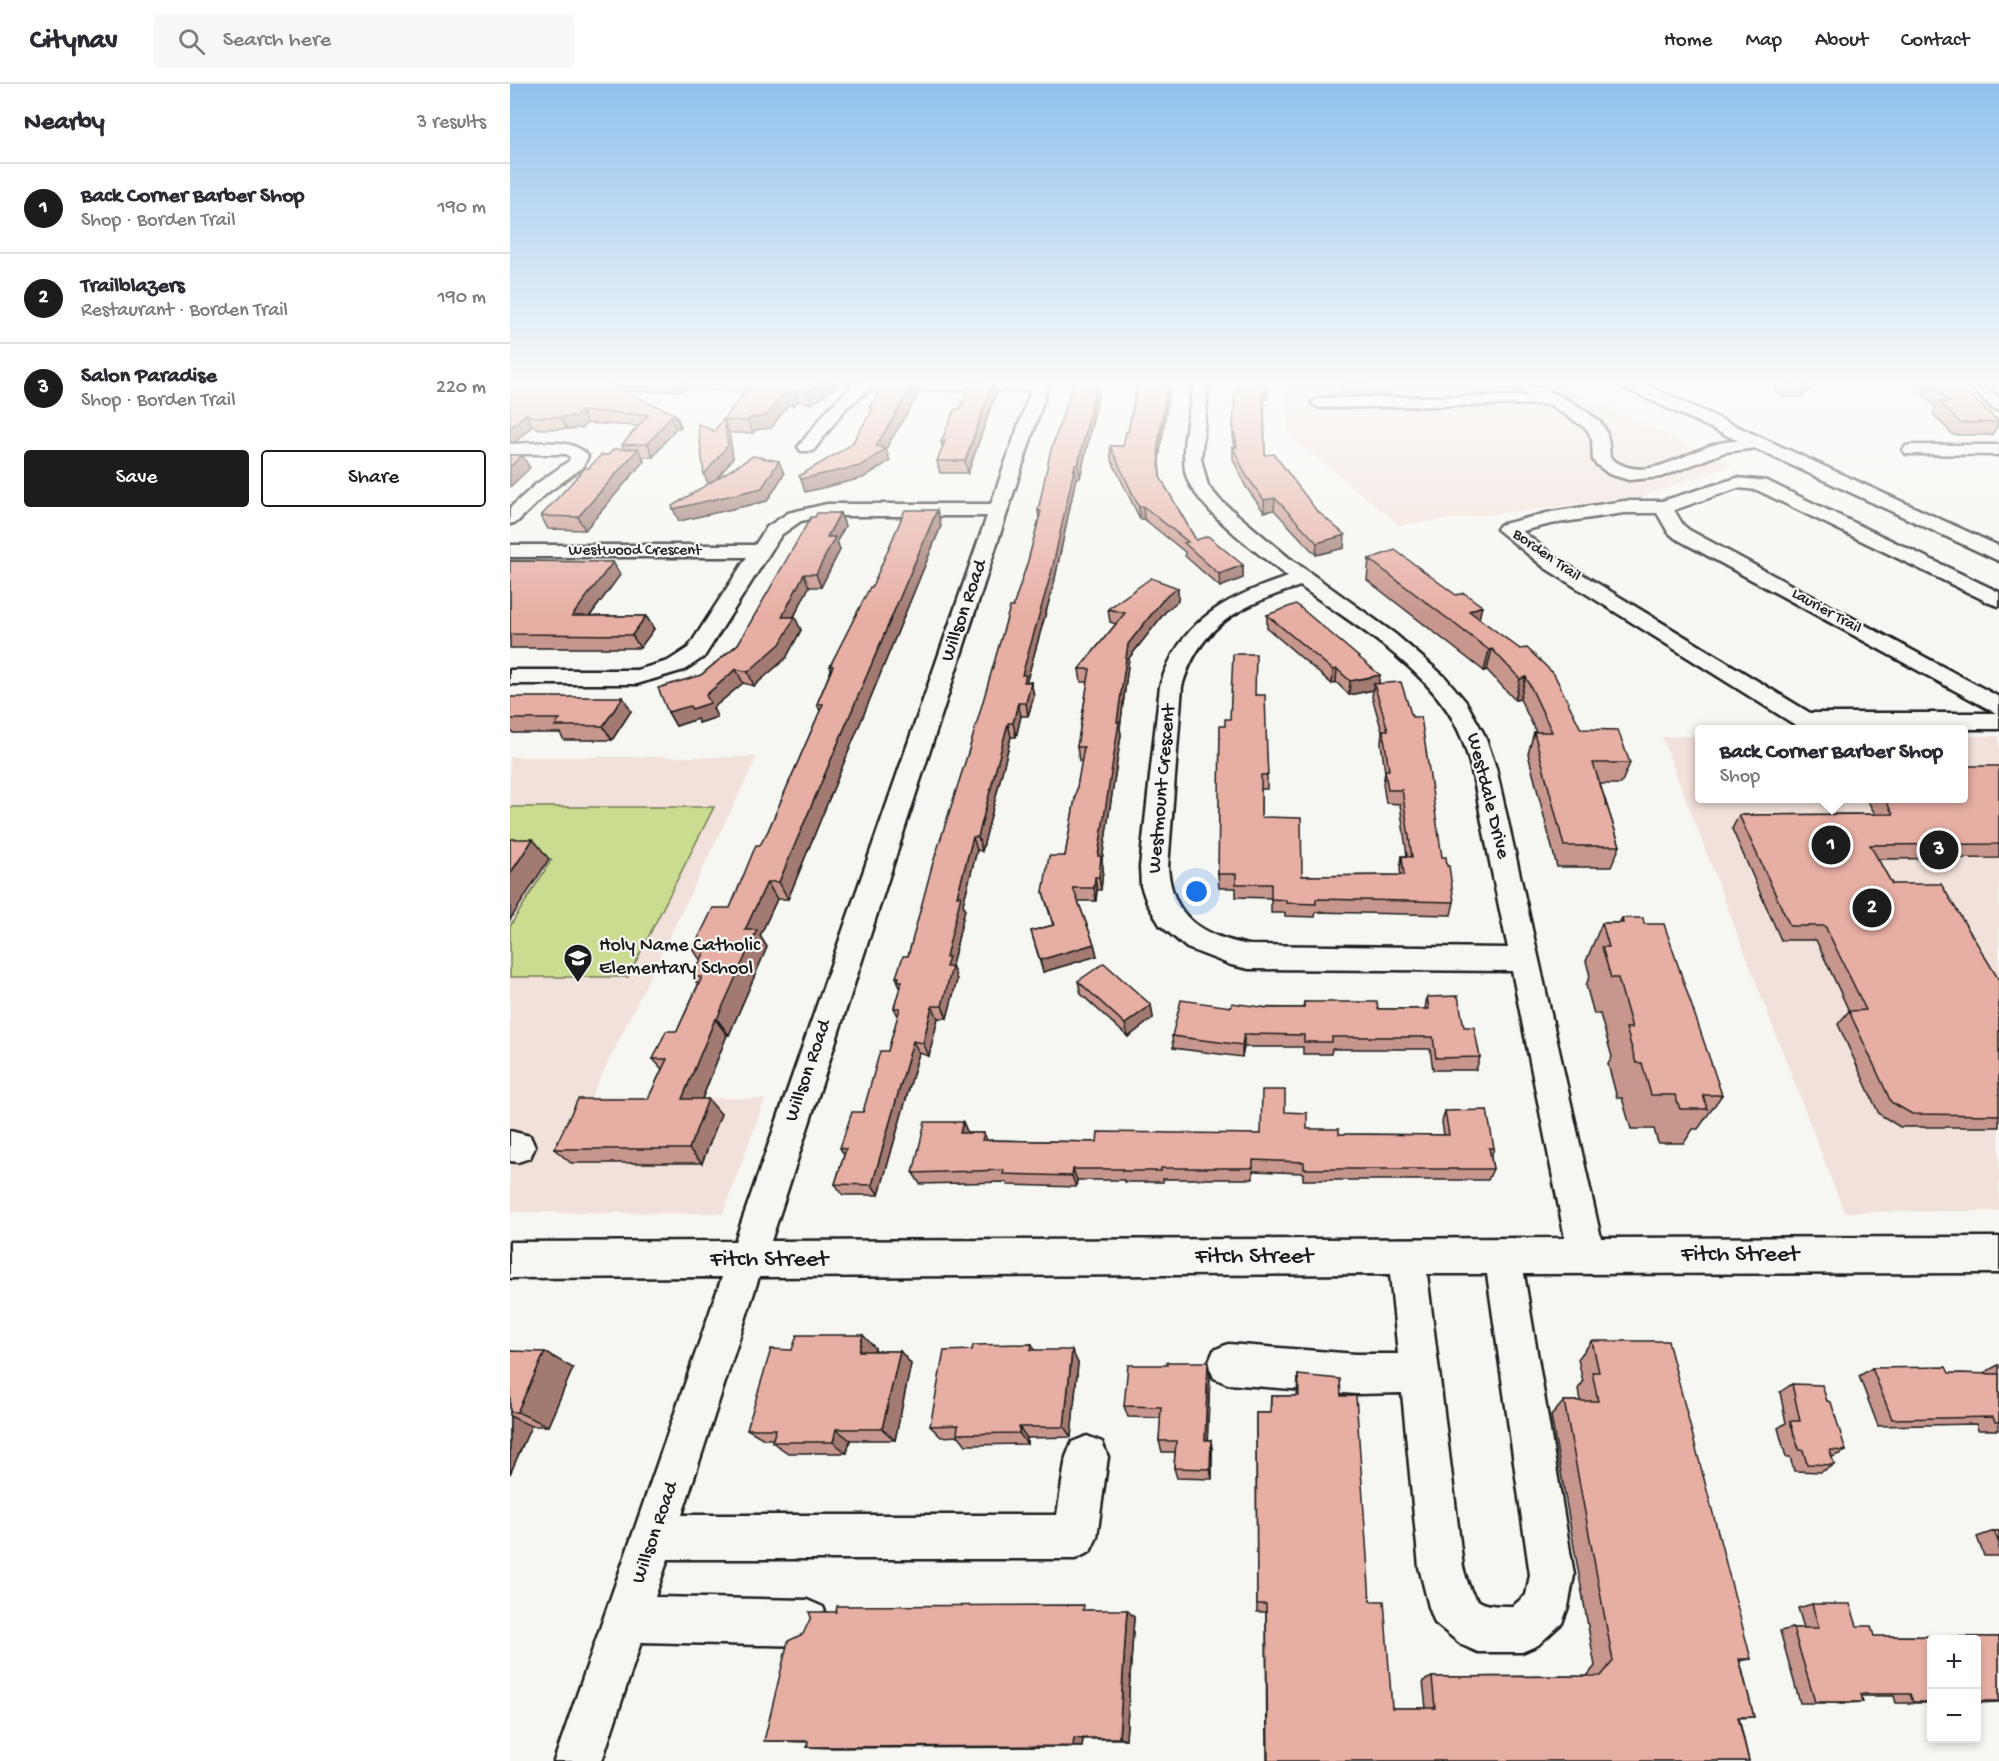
<!DOCTYPE html>
<html lang="en">
<head>
<meta charset="utf-8">
<style>
	:root { --surface:#fff; --page:#f7f7f7; --text:#2b2b33; --muted:#7c7c81; --line:#e1e1e2; --accent:#1c1c1c }
	body { margin:0; font-family:"Gochi Hand",sans-serif; background:var(--page); color:var(--text) }
	.controls { position:absolute; right:18px; bottom:18px; display:grid; overflow:hidden; border-radius:6px; box-shadow:0 3px 9px #0003 }
	.controls button { width:54px; height:54px; display:grid; place-items:center; padding:0; border:0; border-bottom:2px solid var(--line); background:var(--surface); color:var(--text); font:30px sans-serif }
	.you { position:absolute; left:687px; top:808px; width:21px; height:21px; margin:-15px; border:4px solid #fff; border-radius:50%; background:#1a73e8; box-shadow:0 0 0 9px #1a73e833 }
	.badge { display:grid; place-items:center; width:39px; height:39px; border-radius:50%; background:var(--accent); color:#fff; font-size:20px; font-weight:700 }
	.pin { position:absolute; translate:-50% -50%; border:3px solid #fff; box-shadow:0 2px 6px #0006 }
	.popup { position:absolute; left:1185px; top:641px; width:273px; height:78px; box-sizing:border-box; display:grid; place-content:center; border-radius:6px; background:var(--surface); filter:drop-shadow(0 2px 4px #0005); font-size:20px; white-space:nowrap; color:var(--muted) }
	.popup b { font-size:22px; color:var(--text) }
	.popup::after { content:''; position:absolute; left:50%; top:100%; margin-left:-12px; border:12px solid transparent; border-top-color:var(--surface) }
	.list { margin:0; padding:0; list-style:none }
	h2 { display:flex; justify-content:space-between; align-items:center; height:78px; margin:0; padding:0 24px; font-size:26px }
	h2 small { font-size:20px; font-weight:400; color:var(--muted) }
	.list li { display:grid; grid-template-columns:39px 1fr auto; gap:18px; align-items:center; box-sizing:border-box; height:90px; padding:0 24px; border-top:2px solid var(--line) }
	.list b { display:block; font-size:22px; white-space:nowrap }
	.list p { margin:0; font-size:20px; white-space:nowrap; color:var(--muted) }
	.list em { font-size:20px; font-style:normal; color:var(--muted) }
	.actions { display:flex; gap:12px; padding:18px 24px }
	.actions a { flex:1; padding:14px 0; border:2px solid var(--accent); border-radius:6px; text-align:center; font-size:21px; color:var(--accent) }
	.actions .main { background:var(--accent); color:#fff }
	.icon { flex:none; width:33px; height:33px; fill:none; stroke:currentColor; stroke-width:2; stroke-linecap:round; stroke-linejoin:round }
	.map { position:relative; flex:none; width:1489px; height:1677px; overflow:hidden }
	header { display:flex; align-items:center; gap:36px; box-sizing:border-box; height:84px; padding:0 30px; background:var(--surface); border-bottom:2px solid var(--line) }
	header strong { font-size:28px }
	nav { display:flex; gap:33px; margin-inline-start:auto; font-size:21px }
	.search { width:420px; height:54px; background:var(--page); display:flex; align-items:center; gap:15px; box-sizing:border-box; padding:0 21px; border-radius:6px; color:var(--muted); font-size:22px }
	main { display:flex }
	aside { flex:1; background:var(--surface) }
	.map>svg:first-child { display:block }
</style>
</head>
<body>
<header>
<strong>Citynav</strong>
<div class="search"><svg class="icon" aria-label="search" viewBox="0 0 24 24"><circle cx="10" cy="10" r="6"/><path d="M15 15l6 6"/></svg>Search here</div>
<nav><a>Home</a><a>Map</a><a>About</a><a>Contact</a></nav>
</header>
<main>
<aside>
<h2>Nearby<small>3 results</small></h2>
<ul class="list">
<li><span class="badge">1</span><div><b>Back Corner Barber Shop</b><p>Shop · Borden Trail</p></div><em>190 m</em></li>
<li><span class="badge">2</span><div><b>Trailblazers</b><p>Restaurant · Borden Trail</p></div><em>190 m</em></li>
<li><span class="badge">3</span><div><b>Salon Paradise</b><p>Shop · Borden Trail</p></div><em>220 m</em></li>
</ul>
<div class="actions"><a class="main">Save</a><a>Share</a></div>
</aside>
<div class="map">
<svg width="1489" height="1677" viewBox="0 0 1489 1677">
	<rect width="100%" height="100%" fill="#f6f6f2"/>
	<filter id="ink" filterUnits="userSpaceOnUse"><feTurbulence type="fractalNoise" baseFrequency=".0167" numOctaves="2"/><feDisplacementMap in="SourceGraphic" scale="12" xChannelSelector="R" yChannelSelector="G"/><feConvolveMatrix kernelMatrix="1 2 1 2 8 2 1 2 1" color-interpolation-filters="sRGB"/></filter>
	<g filter="url(#ink)">
		<path fill="#f2e0da" d="M775,299H1045L1223,381L1132,413L889,441L778,350Z
			M1189,652V714H1453V652H1489V1127L1334,1128L1152,653Z
			M0,673H247L81,1013L255,1015L213,1129L0,1128Z"/>
		<path fill="#cadc90" stroke="#737c56" stroke-width="1.5" d="M0,723H204L118,893H0V842L42,775H0Z"/>
		<g fill="none" stroke-linecap="round" stroke-linejoin="round">
			<g stroke="#1c1c1c" stroke-width="5">
				<path id="minor" d="M336,299H539L261,1157L1055,1154L1002,887L739,885L721,881L677,864L650,841L637,819L631,802L630,783L650,602C670,536 716,513 778,493C751,471 679,420 675,386C671,357 680,327 684,299H699L691,375L698,402L710,416L778,473L885,550L935,593L956,618L975,652L986,684L1091,1154L1489,1153V1189L1014,1190L1064,1491L1058,1523L1052,1539L1028,1561L1012,1568H968L952,1561L925,1539L919,1523L909,1483L892,1309L846,1310L718,1300L704,1294L698,1280L704,1266L718,1260L846,1270H888L880,1190L249,1193L172,1431H547L556,1373L562,1358L577,1352L592,1358L598,1373L587,1453L580,1468L565,1475H158L145,1513L297,1516L313,1523L320,1539L313,1555L297,1562L131,1558L92,1677H44L212,1193L0,1194V1158L225,1157L477,432H317L291,437L271,451L194,573L174,586L127,600H0V586H127L158,577L178,564L237,473H0V461H245L257,443L278,429L317,420H481L521,306L360,305L336,324L303,367H291L288,363L318,325L341,303ZM790,502C841,539 901,573 937,626C960,660 965,703 973,743C981,783 989,824 998,864L739,861C692,852 662,834 658,783L672,602C690,540 732,521 790,502ZM917,1190H977L1020,1491L1016,1511L1003,1522C966,1522 963,1519 953,1483Z
					M995,299C1027,296 1066,318 1090,338C1099,347 1099,363 1100,374C1135,401 1171,370 1206,360C1220,356 1234,357 1248,354L1254,355L1256,359L1254,363L1215,368L1151,393L1119,396L1099,390L1086,380L1083,376L1082,355L1077,345L1039,320L809,324L801,319L809,314L1021,312L998,302Z
					M1456,299H1472L1489,314V327L1483,325Z
					M0,360C22,360 63,352 78,372L73,383L37,409L7,438L0,440V424L25,401L59,377L60,373L56,370H0Z
					M1402,361H1489V371L1396,370L1393,366L1396,362Z
					M1227,394L1257,397L1489,508V522L1482,520L1247,406L1228,404L1164,426L1173,441L1179,446L1489,613V645H1295L1287,642L1035,484L987,445L990,441L1041,428L1114,417H1152ZM1114,429H1147L1158,448L1165,454L1486,629H1300L1049,476L1012,447L1041,440Z
					M0,1047L20,1052L25,1063L20,1074L8,1078L0,1077Z"/>
			</g>
			<g stroke="#1c1c1c" stroke-width="5">
				<path id="major" d="M1109,299H1132L1489,462V477L1112,303Z"/>
			</g>
			<use href="#minor" fill="#f6f6f2" fill-rule="evenodd"/>
			<use href="#major" fill="#f6f6f2" fill-rule="evenodd"/>
		</g>
		<path fill="#c7968c" stroke="#1c1c1c" stroke-width="1.5" d="M0,298H333L302,320L289,317L283,322L278,321L261,344L245,346L243,349H219L223,374L207,394L274,390L257,417L169,437L198,400L204,347L235,309L175,303L172,307L114,308L165,330L171,342L170,344H166L143,373H132L134,377L75,446L38,445L31,432L79,384L98,371L114,365L112,361L128,342L77,339L72,344L57,345H30L22,342L5,358H0Z
			M628,298H658L659,307L649,374L650,393L686,456L733,481V494L710,503L675,472V468L634,435H630L601,375L600,362H613L618,348Z
			M757,298V315H754L755,371L834,464L806,471L764,426L754,428L736,403L723,375V363H725L723,353V341Z
			M830,298H882L881,311L832,312Z
			M1261,298H1309L1291,313H1271Z
			M1408,298H1445L1489,338L1482,351H1443L1423,330L1426,323L1406,304Z
			M486,308L458,389H430L427,377L433,364L431,358L450,325Z
			M589,308L570,394H566L544,499L517,596V598H521L524,612L518,632H511L506,653H501L472,767L467,766L453,820L455,825L442,881L447,896L437,934H428L419,972L409,969L369,1111H333L325,1100L334,1071L330,1064L353,1028L378,967L388,932L384,924L390,903L386,893L398,872L459,666L518,477L529,435L528,427Z
			M330,429L335,442L327,457L330,466L311,503H299L284,533L291,546L276,574L244,602L233,599L203,624L207,633L189,639L187,635L166,642L158,628L191,591L228,560L305,433Z
			M431,442L278,815H267L250,852L257,863L219,951H217L192,1015L211,1030L192,1079H61L44,1065L138,1015L152,985L143,975L167,947L188,901L183,893L191,877L183,865L220,824L258,747L310,627L307,620L321,586L320,582L362,503Z
			M859,475L969,535L1071,645L1120,679L1111,700H1090L1110,762L1101,783H1047L1018,670L1024,648H1026L1010,615L1005,616L977,586L974,587L857,496Z
			M0,477L103,478L110,491L80,532H136L144,545L130,564H0Z
			M668,504V517L656,527L619,574L610,644L611,651L592,776L593,785L591,806H587L586,817H568L584,860L587,872L533,888L521,847L543,841L533,808L555,772L572,677H569L567,663L578,598H571L569,585L606,540L600,538L598,525Z
			M757,531L869,599L932,773L937,782L944,818L941,831L806,828L805,833L775,832V829H761V814L726,813V804H709L708,790L715,642L720,635L746,611L757,672V705H751V733L792,792L891,791L890,786L892,772H897L890,720L876,719L873,700L875,688L871,659L872,647L862,613L863,606L839,611L826,598L822,600L757,544Z
			M0,613L121,627L102,656H54L50,649H3L0,645Z
			M1489,682V774L1368,775L1382,800L1489,896V1043H1390L1369,1030L1328,940L1339,927L1306,856H1271L1222,745L1229,731L1365,730L1356,714H1453Z
			M1112,834L1134,840L1212,1011L1188,1045H1183L1174,1059H1148L1144,1045H1121L1112,1014H1107L1098,980L1102,973L1090,930H1084L1076,901L1080,892L1076,877L1092,839H1109Z
			M568,897L641,921L643,934L618,953L571,910Z
			M917,913L954,943L970,973L966,986H923L920,965H822L821,970H793V963H734L732,973L663,964L662,952L721,923L793,924L794,918L868,925H915Z
			M935,1027L984,1064L981,1073L983,1085L978,1096H793V1089L743,1087V1095H653V1098H615L614,1096H567L566,1103L498,1101L496,1098L410,1100L403,1089L453,1038L458,1049H474L477,1056L587,1058L751,1050L775,1028L797,1045L829,1050L934,1051L932,1038Z
			M1082,1257L1241,1575L1230,1577L1244,1633L1229,1634L1239,1677H757L756,1528H747L746,1329H760L761,1312H787L788,1291L831,1312L860,1517L882,1624H916L913,1597L922,1593L1077,1592L1085,1582L1041,1332L1054,1317H1070L1068,1305L1073,1298L1068,1275Z
			M522,1260L525,1266L568,1279L561,1353L517,1354V1360L456,1361L449,1352L431,1353L420,1342L462,1266Z
			M365,1264V1267H390L401,1280L385,1356H340L337,1369H278L262,1358L263,1355H254L237,1345L282,1266Z
			M0,1267L63,1284L38,1342H21L0,1390Z
			M657,1281L700,1291L697,1356H701L702,1366V1395L667,1394L664,1384L665,1368H652L649,1357L651,1334L618,1333L614,1322Z
			M1488,1281H1489V1346H1468L1466,1340L1368,1342L1349,1292L1362,1284L1439,1289L1472,1290Z
			M1282,1300L1317,1317L1336,1367L1322,1373L1324,1381L1311,1388L1284,1387L1280,1373H1276L1268,1344L1276,1339L1270,1308Z
			M1484,1447H1489V1472H1474L1467,1453Z
			M1302,1520L1364,1552L1489,1553V1618L1467,1619V1556H1422V1619H1386L1384,1612H1351L1353,1618L1337,1619H1290L1270,1547L1283,1544H1294L1288,1524Z
			M579,1526L624,1533L616,1655H573L572,1663L320,1664L297,1663L298,1658L254,1657Z"/>
		<path fill="#a27a72" stroke="#1c1c1c" stroke-width="1.5" d="M169,298H174L175,303L172,307Z
			M312,298H333L302,320L298,308Z
			M405,298H407L410,308L375,366L376,365L380,377L353,394L295,408L291,395L366,362Z
			M483,298H484L486,308L458,389L455,377Z
			M587,298L589,308L570,394L568,381Z
			M658,298L659,307L649,374L648,362Z
			M1299,298H1309L1291,313L1296,301Z
			M285,306L289,317L283,322L279,310Z
			M274,309L278,321L261,344L245,346L243,349L238,337L240,334Z
			M71,327L77,339L72,344L57,345L50,333Z
			M16,330L22,342L5,358H0V344Z
			M165,330L171,342L170,344L165,332Z
			M161,332L166,344L143,373L138,360Z
			M214,336L219,349L223,374L200,403L194,391Z
			M128,365L134,377L75,446L68,433Z
			M12,371L20,384L0,403V383Z
			M269,377L274,390L257,417L169,437L163,425Z
			M565,381L566,394L544,499L517,596L519,605L515,603L512,591Z
			M765,414L764,426L754,428V416Z
			M633,422L634,435H630L629,423Z
			M427,426L431,442L278,815L269,798Z
			M330,429L335,442L327,457L330,466L311,503L306,490L317,453Z
			M835,451L834,464L806,471L807,459Z
			M103,478L110,491L70,545L62,532Z
			M733,481V494L710,503L709,490Z
			M294,490L299,503L277,546L272,533Z
			M668,504V517L656,527L619,574L610,644L611,651L592,776L593,785L591,806L589,793L588,772L618,560L655,513Z
			M972,522L967,544L955,548L959,527Z
			M136,532L144,545L130,564L122,551Z
			M285,533L291,546L276,574L244,602L238,588Z
			M982,565L977,586L974,587L979,566Z
			M226,585L233,599L203,624L207,633L189,639L187,635L166,642L158,628L196,611Z
			M827,585L826,598L822,600L823,586Z
			M870,591L868,605L864,600L863,606L839,611L840,597Z
			M1016,593L1010,615L1005,616L1010,595Z
			M521,598L524,612L518,632L516,619Z
			M113,613L121,627L102,656L93,642Z
			M508,619L511,632L506,653L503,639Z
			M498,639L501,653L472,767L468,753Z
			M463,753L467,766L453,820L455,825L442,881L447,896L437,934L432,922L436,883V873L447,812Z
			M23,755L39,775L0,836V790Z
			M585,793L587,806L586,817L584,804Z
			M257,798L267,815L250,852L257,863L219,951L207,935L235,846Z
			M584,860L587,872L533,888L530,876Z
			M641,921L643,934L618,953L615,940Z
			M422,922L428,934L419,972L413,959Z
			M205,935L217,951L186,1030L172,1015Z
			M734,950V963L732,973V961Z
			M403,957L409,969L369,1111L362,1101Z
			M198,1015L211,1030L192,1079L179,1065Z
			M453,1038L458,1050L450,1049Z
			M563,1085L567,1096L566,1103L562,1092Z
			M353,1251L365,1264L361,1280L349,1267Z
			M562,1266L568,1279L561,1353L554,1343Z
			M390,1267L401,1280L385,1356L372,1345Z
			M35,1268L63,1284L38,1342L7,1328Z
			M698,1278L700,1291L697,1366L695,1356Z
			M0,1332L21,1342L0,1390Z
			M509,1343L517,1354V1360L509,1349Z
			M326,1345L340,1356L337,1369L323,1358Z
			M701,1356L702,1366V1395L700,1385Z
			M617,1526L624,1533L616,1655L609,1654Z
			M564,1654L573,1655L572,1663L563,1662Z"/>
		<path fill="#e7aea3" stroke="#1c1c1c" stroke-width="1.5" d="M0,298H93L165,330V332H161L138,360L112,361L138,331L71,327L66,332L50,333H24L16,330L0,344Z
			M242,298H312L298,308L285,306L279,310L274,309L256,332L240,334L238,337L214,336L218,361L194,391L188,340L204,347L243,299Z
			M374,298H405L366,362L376,365L350,382L291,395L289,392L341,361L360,330L363,324H359Z
			M461,298H483L455,377H427L435,357L431,358L445,325H450Z
			M564,298H587L568,381H565L542,486L512,591H516L514,598H521L516,619H508L503,639H498L468,753H463L447,812H451L436,873H439L436,883H442L432,922H422L413,959L403,957L362,1101L325,1100L336,1065L330,1064L342,1028H353L370,967H378L390,924H384L392,897H388L389,893H386L393,872H398L422,782L459,666L500,523H503L518,477L531,427H528L540,369Z
			M628,298H658L648,362L650,393L686,456L698,452L733,481L709,490L674,459L678,458L633,422L629,423L600,362H613L616,348H618Z
			M726,298H757V304H753L755,371L764,370L806,426L835,451L807,459L765,414L754,416L736,391L723,363H727L723,341Z
			M833,298H882V299L833,300Z
			M1274,298H1299L1296,301H1276Z
			M1418,298H1445L1489,338L1450,339L1429,318H1440Z
			M104,365H128L68,433L31,432L75,384H79L91,371H98Z
			M0,371H12L0,383Z
			M243,372L269,377L252,404L163,425L162,422Z
			M395,426H427L269,798H257L235,846H247L207,935H205L172,1015H198L179,1065H44L68,1015H138L157,975H143L156,947H167L192,893H183L196,865H183L203,824H220L246,761H250L258,747L313,620H307L323,582H320L360,503H362Z
			M307,429H330L317,453H325L306,490H294L272,533H285L270,560L238,588L226,585L196,611L200,619L182,625L180,622L158,628L148,604L191,591L228,560L301,433H305Z
			M885,466L946,511L954,509L972,522L959,527L1010,565L1017,564L1044,590L1071,645L1108,646L1120,679H1083L1110,762H1054L1024,648H1042L1016,593L1010,595L982,565L979,566L859,475Z
			M0,477L103,478L62,532H136L122,551L0,550Z
			M641,494L668,504L655,513L618,560L607,638H609L588,772H591L589,793H585L584,804H563L584,860L530,876L521,847L544,841L533,808L539,772H555L574,663H567L580,585H569L615,529L598,525Z
			M786,520L870,591L840,597L827,585L823,586L757,531Z
			M723,570H746L745,611H755L757,672L758,691H751V733L791,734L792,792L894,791L892,772L902,773L892,706H878L875,686H879L873,646H878L864,600L891,598L902,633H911L932,773H936L937,782H939L944,818L806,815V820L776,819V816L761,815V800H726V790H708L710,642H715V635H720Z
			M0,613H113L93,642H45L50,635H0Z
			M1453,682H1489V760L1360,761L1382,800H1431L1489,896V1031L1402,1030L1381,1018L1339,927L1356,926L1315,842H1280L1229,731L1383,730L1374,714H1453Z
			M0,755H23L0,790Z
			M1112,834H1133L1134,840H1154L1212,1011H1193L1197,1025H1170L1165,1011H1141L1132,979H1126L1116,944H1122L1108,894H1101L1092,863H1099L1092,839H1113Z
			M594,879L641,921L615,940L568,897Z
			M948,912L954,943H964L970,973L926,974L923,953H822V958H794V951L734,950L732,961L662,952L671,916L721,923L722,919L758,924H794V918H867L868,925H919L917,913Z
			M752,1006H775V1028L797,1029V1045H829V1050L939,1051L935,1027L977,1026L984,1064H979L983,1085H794V1078L743,1076V1084H651V1087H612L613,1085H563L562,1092L493,1090L494,1086L403,1089L415,1038H453L450,1049H474L472,1056L587,1058L588,1048L751,1050Z
			M287,1251H353L349,1267H390L372,1345H326L323,1358H262L266,1345H237L261,1265L282,1266Z
			M1082,1257H1158L1241,1575H1229L1244,1633H1228L1239,1677H758L756,1520H747L746,1329H761V1312H789L788,1291L830,1295L831,1312H846L860,1517H874L882,1624H925L922,1593L1091,1592L1103,1577L1054,1317H1088L1082,1288H1089Z
			M522,1260L521,1266H562L554,1343H509V1349L447,1350L448,1341L420,1342L434,1267L462,1266L463,1261Z
			M0,1267L35,1268L7,1328H0Z
			M657,1278H698L695,1356H701L700,1385L664,1384L666,1357H649L651,1323L614,1322L618,1281H657Z
			M1436,1283L1439,1289L1489,1290V1338H1485L1483,1333L1382,1335L1362,1284Z
			M1282,1300L1312,1301L1317,1317L1321,1318L1336,1367L1320,1366L1324,1381L1297,1380L1293,1366H1289L1280,1337H1290Z
			M1484,1447H1489V1459Z
			M1302,1520H1340L1347,1542H1361L1364,1552L1489,1553V1617H1467V1556H1422V1618H1403L1400,1610H1351L1353,1618H1305L1283,1544H1309Z
			M574,1521L573,1526H617L609,1654H564L563,1662L297,1663L298,1657H254L278,1557L293,1550L301,1533L299,1528H326L327,1522Z"/>
	</g>
	<linearGradient id="sky" x2="0" y2="1"><stop stop-color="#90c1ee"/><stop offset="0.56" stop-color="#fbfbf9"/><stop offset="1" stop-color="#fbfbf9" stop-opacity="0"/></linearGradient>
	<rect width="1489" height="533" fill="url(#sky)"/>
	<defs>
		<g id="school-pin" transform="scale(1.5)"><path d="M0 17L-7.5 6A9.5 9.5 0 1 1 7.5 6Z" fill="#1c1c1c" stroke="#f6f6f2"/><path d="M0-5L7-2L0 1L-7-2ZM-4 1L0 2.5L4 1V4Q0 6-4 4Z" fill="#fff"/></g>
	</defs>
	<g fill-rule="evenodd">
		<use href="#school-pin" x="68" y="874"/>
	</g>
	<g text-anchor="middle" dominant-baseline="central" stroke-width="4.5" stroke-linejoin="round" paint-order="stroke">
		<g font-size="16" fill="#1c1c1c" stroke="#f6f6f2">
			<text x="125" y="467">Westwood Crescent</text>
			<text transform="translate(1036 472) rotate(35)">Borden Trail</text>
			<text transform="translate(1316 528) rotate(29)">Laurier Trail</text>
		</g>
		<g font-size="20" fill="#1c1c1c" stroke="#f6f6f2">
			<text transform="translate(455 527) rotate(-71)">Willson Road</text>
			<text transform="translate(653 705) rotate(-85)">Westmount Crescent</text>
			<text transform="translate(977 712) rotate(76)">Westdale Drive</text>
			<text transform="translate(299 987) rotate(-71)">Willson Road</text>
			<text transform="translate(146 1449) rotate(-71)">Willson Road</text>
		</g>
		<g font-size="20" fill="#1c1c1c" stroke="#f6f6f2" text-anchor="start">
			<text x="89" y="862">Holy Name Catholic<tspan x="89" dy="23">Elementary School</tspan></text>
		</g>
		<g font-size="24" fill="#1c1c1c" stroke="#f6f6f2">
			<text x="1230" y="1171">Fitch Street</text>
			<text x="744" y="1173">Fitch Street</text>
			<text x="259" y="1176">Fitch Street</text>
		</g>
	</g>
</svg>
<div class="controls">
<button>+</button>
<button>−</button>
</div>
<div class="you"></div>
<div class="pin badge" style="left:1321px;top:761px">1</div>
<div class="popup"><b>Back Corner Barber Shop</b>Shop</div>
<div class="pin badge" style="left:1362px;top:824px">2</div>
<div class="pin badge" style="left:1429px;top:766px">3</div>
</div>
</main>
</body>
</html>
